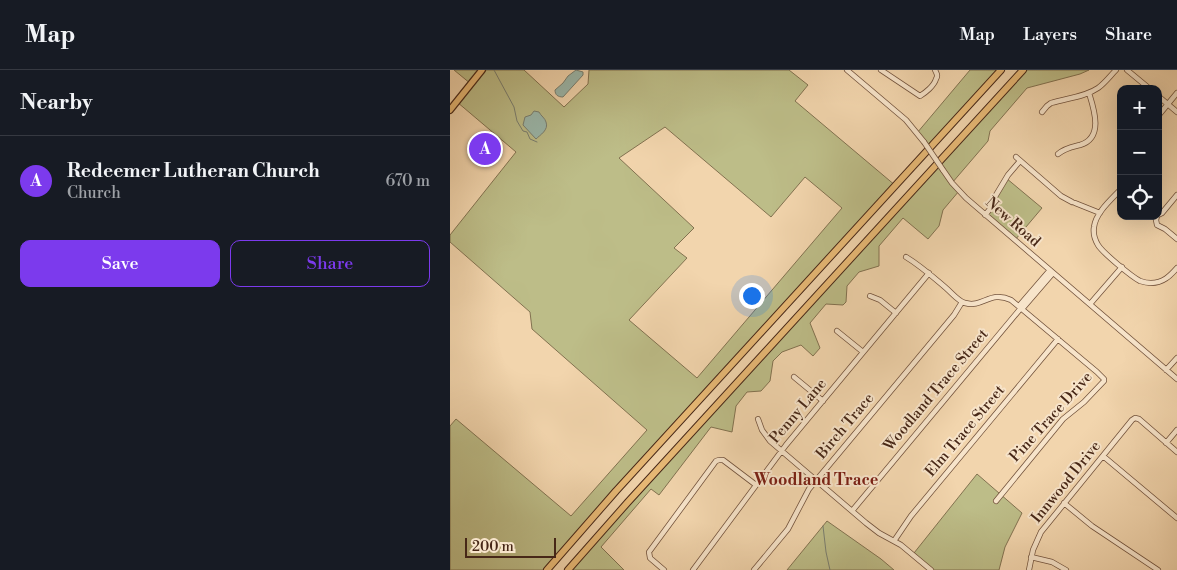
<!DOCTYPE html>
<html lang="en">
<head>
<meta charset="utf-8">
<style>
	:root { --surface:#171b24; --page:#242831; --text:#f1f3f6; --muted:#9ea1a6; --line:#363941; --accent:#7c3aed }
	body { margin:0; font-family:"Libre Bodoni",serif; background:var(--page); color:var(--text) }
	.controls { position:absolute; right:15px; top:15px; display:grid; overflow:hidden; border-radius:10px; box-shadow:0 5px 20px #0002 }
	.controls button { width:45px; height:45px; display:grid; place-items:center; padding:0; border:0; border-bottom:1px solid var(--line); background:var(--surface); color:var(--text); font:25px sans-serif }
	.scale { position:absolute; left:15px; bottom:12px; width:91px; box-sizing:border-box; padding-left:5px; border:2px solid #472717; border-top:0; font-size:14px; line-height:18px; white-space:nowrap; color:#472717; -webkit-text-stroke:4px #f7e4ca; paint-order:stroke }
	.you { position:absolute; left:301px; top:225px; width:18px; height:18px; margin:-12px; border:4px solid #fff; border-radius:50%; background:#1a73e8; box-shadow:0 0 0 8px #1a73e833 }
	.badge { display:grid; place-items:center; width:32px; height:32px; border-radius:50%; background:var(--accent); color:#fff; font-size:16px; font-weight:700 }
	.pin { position:absolute; translate:-50% -50%; border:2px solid #fff; box-shadow:0 1px 5px #0006 }
	.list { margin:0; padding:0; list-style:none }
	h2 { display:flex; justify-content:space-between; align-items:center; height:65px; margin:0; padding:0 20px; font-size:21px }
	h2 small { font-size:16px; font-weight:400; color:var(--muted) }
	.list li { display:grid; grid-template-columns:32px 1fr auto; gap:15px; align-items:center; box-sizing:border-box; height:90px; padding:0 20px; border-top:1px solid var(--line) }
	.list b { display:block; font-size:19px; white-space:nowrap }
	.list p { margin:0; font-size:16px; white-space:nowrap; color:var(--muted) }
	.list em { font-size:16px; font-style:normal; color:var(--muted) }
	.actions { display:flex; gap:10px; padding:15px 20px }
	.actions a { flex:1; padding:11px 0; border:1px solid var(--accent); border-radius:10px; text-align:center; font-size:18px; color:var(--accent) }
	.actions .main { background:var(--accent); color:#fff }
	.icon { flex:none; width:28px; height:28px; fill:none; stroke:currentColor; stroke-width:2; stroke-linecap:round; stroke-linejoin:round }
	.map { position:relative; flex:none; width:727px; height:500px; overflow:hidden }
	header { display:flex; align-items:center; gap:30px; box-sizing:border-box; height:70px; padding:0 25px; background:var(--surface); border-bottom:1px solid var(--line) }
	header strong { font-size:24px }
	nav { display:flex; gap:28px; margin-inline-start:auto; font-size:18px }
	main { display:flex }
	aside { flex:1; background:var(--surface) }
	.map>svg:first-child { display:block }
</style>
</head>
<body>
<header>
<strong>Map</strong>
<nav><a>Map</a><a>Layers</a><a>Share</a></nav>
</header>
<main>
<aside>
<h2>Nearby<small></small></h2>
<ul class="list">
<li><span class="badge">A</span><div><b>Redeemer Lutheran Church</b><p>Church</p></div><em>670 m</em></li>
</ul>
<div class="actions"><a class="main">Save</a><a>Share</a></div>
</aside>
<div class="map">
<svg width="727" height="500" viewBox="0 0 727 500">
	<rect width="100%" height="100%" fill="#f2d5ad"/>
	<filter id="stains"><feTurbulence type="fractalNoise" baseFrequency=".004" numOctaves="4"/><feColorMatrix values="0 0 0 0 .2 0 0 0 0 .09 0 0 0 0 .02 0 0 0 .5 -.17"/></filter>
	<radialGradient id="worn" r=".72"><stop offset=".6" stop-color="#630" stop-opacity="0"/><stop offset="1" stop-color="#630" stop-opacity=".3"/></radialGradient>
	<path fill="#bdbd88" stroke="#827250" fill-rule="evenodd" d="M4,0H74L114,37L138,14L139,0H339L358,15L345,31L446,116L97,500H0V356L6,349L121,446L197,360L82,259L80,242L0,172V165L66,82L7,32L21,14ZM215,57L321,147L355,107L392,138L247,308L179,250L237,188L224,178L244,158L169,88Z
		M520,0H551L478,80L467,63Z
		M572,0H639L630,4L577,18L540,61L538,71L502,113L509,121L493,140L489,156L478,169L453,148L429,176V196L409,202L397,216L396,232L393,235L376,234L360,253L370,278L363,286L351,275L332,282L323,291L320,311L311,321L297,322L286,336L282,362L261,357L209,425L201,419L151,477L174,500H118Z
		M556,108L592,138L565,170L535,145Z
		M527,404L572,443L555,477L549,500H484L464,483Z
		M377,451L431,489L444,500H337Z"/>
	<path fill="#9bb8ac" stroke="#797e70" d="M126,0L133,2V5L113,27C108,27 105,25 105,20L113,13L118,6Z
		M84,41L89,42C91,46 95,48 96,52C99,60 90,65 86,69L73,55L75,47L81,45Z"/>
	<g fill="none" stroke-linecap="round" stroke-linejoin="round">
		<path stroke="#797e70" stroke-width="1" d="M44,0L64,37L67,51L73,61L77,62L80,69L87,72
			M373,456L376,482L380,500"/>
		<g stroke="#72523c" stroke-width="6">
			<path id="minor" d="M397,0L456,50L474,72
				M431,0L470,26C475,23 484,16 486,9C488,6 487,4 485,0
				M677,0L700,19
				M708,26L727,42
				M592,42L597,36L601,33C617,28 635,27 648,18C655,13 660,6 666,0
				M708,46L727,23
				M608,84C615,78 622,77 630,75C654,68 644,39 639,23
				M566,87L611,126L622,132
				M493,100L502,113L516,128L727,309
				M671,119C662,129 646,142 644,157C643,163 645,170 648,175C653,183 682,207 690,211C693,212 697,213 701,213C713,213 720,206 727,198
				M625,133L650,143
				M535,145L540,139L543,130L558,105L570,91
				M708,145L712,143L727,125
				M707,146L706,150L707,155L715,159L727,169
				M456,187C471,196 483,207 496,218C502,223 508,231 515,233C533,238 540,220 561,230L647,302L654,309V311L634,332L613,349L546,431
				M420,226L430,230L446,243
				M640,234L672,197
				M569,236L600,200
				M572,239L603,203
				M387,261L413,282
				M716,300L727,288
				M344,307L373,331
				M308,349L312,360L320,371L416,453L429,463L451,475L481,500
				M716,373L727,360
				M653,386L727,448
				M614,433L642,456L708,500
				M402,441L571,238
				M444,471L461,446L608,269
				M581,487L602,492L616,500
				M214,500L200,488L199,482L266,391L269,390H273L306,415
				M243,500L336,375L479,203
				M304,500L338,459L359,419L504,245L512,232
				M579,500L583,480L591,462L682,350L685,348L689,349L727,382"/>
		</g>
		<g stroke="#472717" stroke-width="8">
			<path id="major" d="M0,40L32,0"/>
		</g>
		<g stroke="#472717" stroke-width="8">
			<path id="highway" d="M97,500L166,421L551,0
				M118,500L178,432L573,0"/>
		</g>
		<use href="#minor" stroke="#f7e4ca" stroke-width="4.5"/>
		<use href="#major" stroke="#e9ba76" stroke-width="5.5"/>
		<use href="#highway" stroke="#e9ba76" stroke-width="6"/>
		<g stroke="#72523c" stroke-width="6" stroke-linecap="butt">
			<path id="minor-bridge" d="M474,72L493,100"/>
		</g>
		<use href="#minor-bridge" stroke="#f7e4ca" stroke-width="4.5"/>
	</g>
	<g text-anchor="middle" dominant-baseline="central" stroke-width="4" stroke-linejoin="round" paint-order="stroke">
		<g font-size="15" fill="#472717" stroke="#f7e4ca">
			<text transform="translate(563 152) rotate(41)">New Road</text>
			<text transform="translate(486 320) rotate(-50)">Woodland Trace Street</text>
			<text transform="translate(348 341) rotate(-50)">Penny Lane</text>
			<text transform="translate(601 347) rotate(-48)">Pine Trace Drive</text>
			<text transform="translate(395 356) rotate(-50)">Birch Trace</text>
			<text transform="translate(515 361) rotate(-50)">Elm Trace Street</text>
			<text transform="translate(616 412) rotate(-51)">Innwood Drive</text>
		</g>
		<g font-size="16" font-weight="bold" fill="#7a1f14" stroke="#f7e4ca">
			<text x="366" y="410">Woodland Trace</text>
		</g>
	</g>
	<rect width="100%" height="100%" filter="url(#stains)"/>
	<rect width="100%" height="100%" fill="url(#worn)"/>
</svg>
<div class="controls">
<button>+</button>
<button>−</button>
<button><svg class="icon" aria-label="locate" viewBox="0 0 24 24"><circle cx="12" cy="12" r="6"/><path d="M12 2v4M12 18v4M2 12h4M18 12h4"/></svg></button>
</div>
<div class="scale">200 m</div>
<div class="you"></div>
<div class="pin badge" style="left:35px;top:79px">A</div>
</div>
</main>
</body>
</html>
